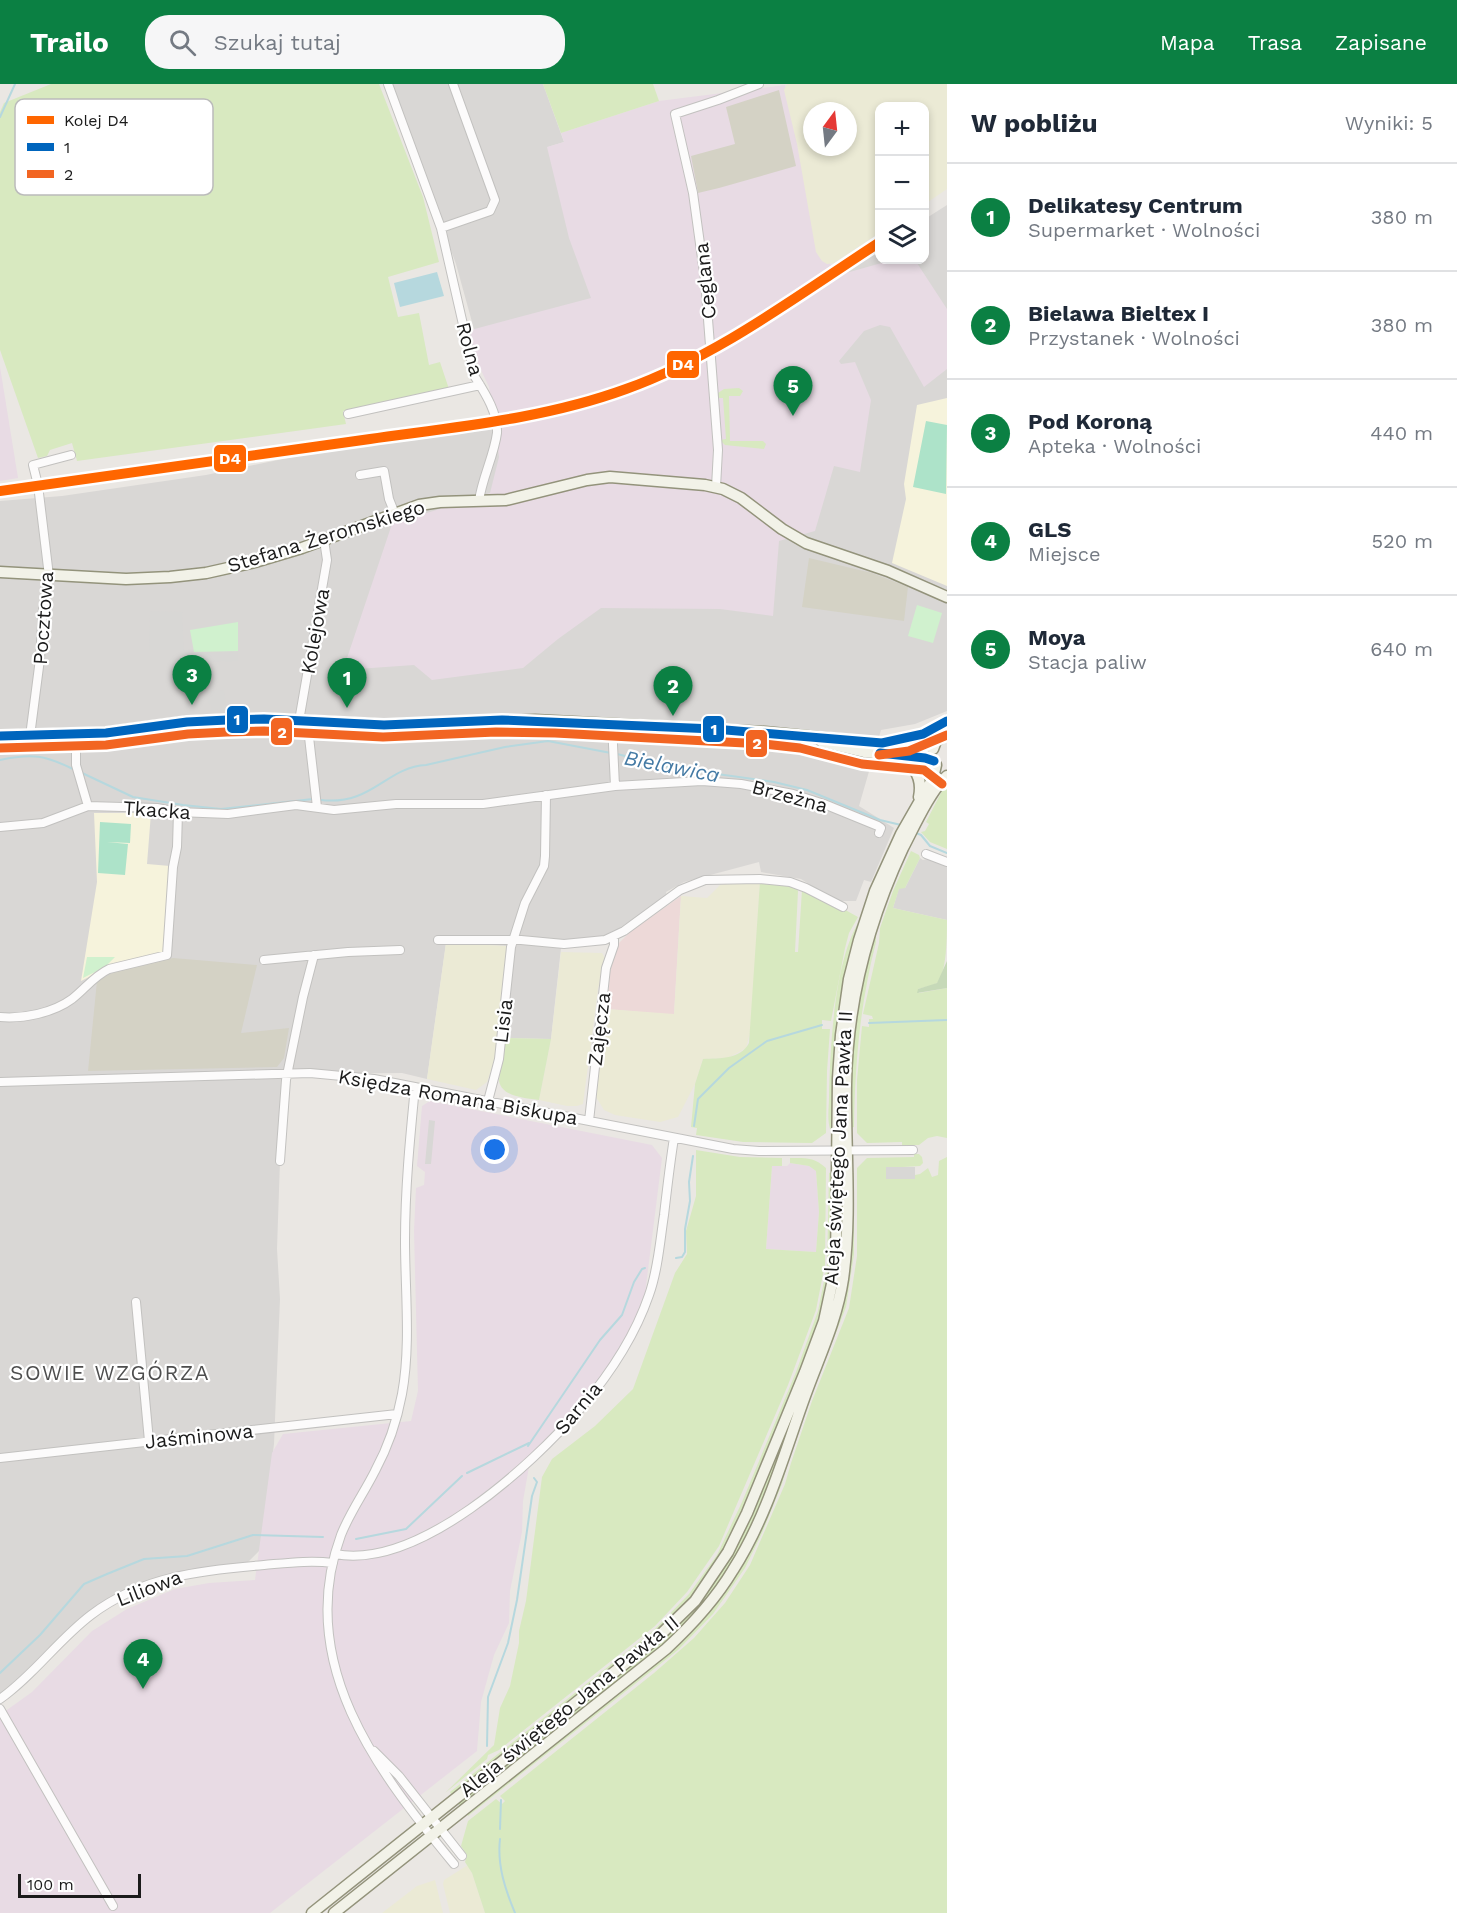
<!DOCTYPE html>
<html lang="pl">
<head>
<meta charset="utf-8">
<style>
	:root { --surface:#fff; --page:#f6f6f7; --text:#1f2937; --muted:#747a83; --line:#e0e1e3; --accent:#0b8043 }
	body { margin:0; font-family:"Work Sans",sans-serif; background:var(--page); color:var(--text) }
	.controls { position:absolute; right:18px; top:18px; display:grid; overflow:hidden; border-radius:12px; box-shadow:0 3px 9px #0003 }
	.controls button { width:54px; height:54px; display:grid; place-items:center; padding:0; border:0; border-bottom:2px solid var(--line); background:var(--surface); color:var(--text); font:30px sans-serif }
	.compass { position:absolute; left:803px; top:18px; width:54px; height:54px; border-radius:50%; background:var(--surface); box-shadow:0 3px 9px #0003; rotate:15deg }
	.scale { position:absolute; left:18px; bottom:15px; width:123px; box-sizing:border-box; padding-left:6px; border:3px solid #1b1b1b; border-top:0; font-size:16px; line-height:21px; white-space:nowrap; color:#1b1b1b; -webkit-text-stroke:4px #fff; paint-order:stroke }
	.you { position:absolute; left:495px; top:1066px; width:21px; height:21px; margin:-15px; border:4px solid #fff; border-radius:50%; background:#1a73e8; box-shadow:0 0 0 9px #1a73e833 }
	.badge { display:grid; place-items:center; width:39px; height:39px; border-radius:50%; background:var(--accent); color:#fff; font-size:20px; font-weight:700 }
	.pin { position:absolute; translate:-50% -50px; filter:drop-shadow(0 2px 3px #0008) }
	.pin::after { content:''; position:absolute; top:32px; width:21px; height:18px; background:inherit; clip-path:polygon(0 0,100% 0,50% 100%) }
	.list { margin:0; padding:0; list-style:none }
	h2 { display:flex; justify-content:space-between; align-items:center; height:78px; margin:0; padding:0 24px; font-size:26px }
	h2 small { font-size:20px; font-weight:400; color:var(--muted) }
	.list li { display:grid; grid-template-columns:39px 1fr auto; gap:18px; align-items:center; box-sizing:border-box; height:108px; padding:0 24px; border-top:2px solid var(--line) }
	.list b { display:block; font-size:22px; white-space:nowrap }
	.list p { margin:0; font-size:20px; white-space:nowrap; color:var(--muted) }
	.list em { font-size:20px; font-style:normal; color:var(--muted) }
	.icon { flex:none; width:33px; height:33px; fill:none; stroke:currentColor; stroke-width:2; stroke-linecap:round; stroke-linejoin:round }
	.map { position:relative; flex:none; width:947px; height:1829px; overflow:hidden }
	header { display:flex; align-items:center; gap:36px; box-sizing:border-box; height:84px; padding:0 30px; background:var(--accent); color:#fff }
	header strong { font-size:28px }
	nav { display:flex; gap:33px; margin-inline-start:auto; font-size:21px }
	.search { width:420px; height:54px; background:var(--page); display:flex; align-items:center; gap:15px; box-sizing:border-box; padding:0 21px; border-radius:24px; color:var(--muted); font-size:22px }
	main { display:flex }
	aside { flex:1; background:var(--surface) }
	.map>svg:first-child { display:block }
</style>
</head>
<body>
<header>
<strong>Trailo</strong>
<div class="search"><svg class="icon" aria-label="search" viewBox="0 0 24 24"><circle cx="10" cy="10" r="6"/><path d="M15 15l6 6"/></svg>Szukaj tutaj</div>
<nav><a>Mapa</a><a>Trasa</a><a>Zapisane</a></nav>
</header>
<main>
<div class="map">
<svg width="947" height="1829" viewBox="0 0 947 1829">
	<rect width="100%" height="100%" fill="#eae7e3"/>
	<path fill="#d9d7d5" d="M391,0H543L564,58L548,63L665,302L879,164L880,176H924L925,135L947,121V627L915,640L881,646L859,722L894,744L871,798L864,796L856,817H836L801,795L761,788L759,778L684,798L666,808L667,812L609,851L564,857L508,851L507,862L446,859L427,995L402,989L287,990L280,1077L277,1165L280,1215L276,1311L274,1360L260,1466L243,1483L189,1489L115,1515L67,1551L0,1612V417L62,412L206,391L312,369L501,343L456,180Z
		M920,774L923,776L931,774L947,781V836L893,824L899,804H905Z
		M519,859L561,864L551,955L504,954L515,864Z"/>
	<path fill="#edd9d8" d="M681,812L674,931L607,925L610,888L614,869L619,859L630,848Z"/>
	<path fill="#e8dbe4" d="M785,1L830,180L839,191L892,176H915L947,225V285L924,303L890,243L880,241L864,247L839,277L841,280L855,278L871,316L860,388L834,382L815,447L779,457L773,532L720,525L601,524L558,555L523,584L432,596L414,581L343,586L392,440L490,409L499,373L489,303L479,282L467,247L591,214L569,154L547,63L564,58L561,49L659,17Z
		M0,283L18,394L0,397Z
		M430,1017L652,1061L662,1074L643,1226L593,1308L530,1377L523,1417L522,1448L510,1507L509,1539L494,1571L481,1618L477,1667L270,1829H0V1631L32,1608L92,1547L127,1525L175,1505L209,1499L255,1496L272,1369L283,1350L411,1337L418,1307L414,1147L416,1104L424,1101L425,1088L417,1082L422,1022Z
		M790,1079L809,1082L816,1087L819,1128L816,1168L766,1165L772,1082H787Z"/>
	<path fill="#f6f3dc" d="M947,314V502L892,479L906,415L904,400L917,321Z
		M94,729H151L147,780L170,782L165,869L95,890L81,897L97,798Z"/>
	<path fill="#d4d2c5" d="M779,6L796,82L719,104L698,109L691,72L735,60L726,23Z
		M809,474L872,489L908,503L904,537L802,523Z
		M173,874L257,881L241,949L289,944L284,974L277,983L88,987L97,897L116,887Z"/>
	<path fill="#ebead5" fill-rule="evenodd" d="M787,0H947V105L925,120L924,22H880L879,149L834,179L827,180L822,177L816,168L797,60L784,6ZM812,27H848V63H812Z
		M760,797L751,945L746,964L728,974L703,975L695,1000L678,1033L660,1038L615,1031L604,1026L596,1013L607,925L674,930L681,812L707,814L720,801L730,798Z
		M446,859L507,862L495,975L487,998L476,1006L427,995Z
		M561,868L602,869L605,874L598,905L583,1020L577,1022H567L539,1016L551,955Z
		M468,1781L472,1789L485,1829H450L443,1800L444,1796Z
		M435,1796L443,1829H382L417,1802Z"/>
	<path fill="#d8e9c0" d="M51,0H379L423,113L439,178L388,193L398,233L419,229L429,281L440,278L449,305L343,327L346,340L77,377L72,359L50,366L47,372L38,374L0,266V28L4,19Z
		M543,0H653L659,17L561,49Z
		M739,304L743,307L740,312H729L730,357H763L766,360L764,365L725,361L720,356L726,355L723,314H718V309L724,305Z
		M944,703L947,705V765L930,758L921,748L925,747L929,740L926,738Z
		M911,767L919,771L920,774L905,804L899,805L893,824L947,836C947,851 947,889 937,899C932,902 924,903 918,905L919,909L947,904V1054L937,1052L928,1054L919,1061H902V1058L867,1059L857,1049V996L862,942L869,943V935H873L872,932L863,930L879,859L880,844L893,807Z
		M760,797L795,802L798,807L795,868H798L802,806L811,807L858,833L849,849L845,864L831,937L822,936V945H830L827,987L826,1049L812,1059L743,1058L696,1051L697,1044L691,1043L695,1000L703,975C719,974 740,976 749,959Z
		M858,839L839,924L833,984L832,1045H830C827,1035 829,1023 829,1013C830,965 834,880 858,839Z
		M876,844V858C860,921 855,978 854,1043L850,1044C851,1012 851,980 854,948C858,912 867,878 876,844Z
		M504,954L551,955L539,1016C525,1014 502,1013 499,997Z
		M696,1066L740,1073L782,1074V1082H772L766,1165L816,1168L819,1128L816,1087L809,1082L790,1079V1074C806,1074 814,1073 826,1084L825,1180L816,1226L788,1301L719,1462L687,1508L655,1542L499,1666L488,1671L487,1675L445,1709L494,1661L500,1624L510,1602L519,1559V1547L526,1517L542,1393L552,1375L595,1342L633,1305L675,1189L687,1170L686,1147L696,1112Z
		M914,1070H919L922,1073L923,1079L920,1082L886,1084L915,1095V1091L920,1090L928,1084L932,1093L938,1091L939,1077L947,1073V1829H485L472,1789L465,1778L467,1771L461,1762L468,1737L496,1715L502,1720L505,1717L500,1712L654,1589L694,1554L725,1519L750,1481L785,1400L791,1379L812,1317L849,1224L857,1172V1084L867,1074L914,1073Z
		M832,1088V1175L822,1229L793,1304L743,1426L717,1477L692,1512L655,1550L452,1712L450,1708L653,1547L689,1510L717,1471L742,1418L796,1288L818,1227L827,1182L829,1089Z
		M851,1088L854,1089V1170L846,1223L811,1313L788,1379L782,1400L762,1449L745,1484L713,1530L678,1566L468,1732L467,1730L708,1529L725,1508L748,1470L830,1260Z
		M789,1337L780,1371L743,1460L723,1494L696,1529L669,1556L460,1722L458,1719L652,1565L694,1524L717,1495L737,1462Z"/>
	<path fill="#c6d9b8" d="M947,877V904L917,909L918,905L937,899Z"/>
	<path fill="#d0f1ce" d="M917,521L942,529L933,559L908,552Z
		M238,538V567L194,568L190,546Z
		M87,873H115L105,883L83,894Z"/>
	<path fill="#ade3c9" d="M926,337L947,341L946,410L913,403Z
		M100,738L131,740L130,759L107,758L128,760L125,791L98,789Z"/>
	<path fill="#d8d7d5" d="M150,527L182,528L184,566H149Z
		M238,568V577L196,578L194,569Z
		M224,606L227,625L212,626L211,621L208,620V613L211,610V607Z
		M429,1036L435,1037L431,1080H425Z
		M886,1083H915V1095H886Z"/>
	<path fill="#b6d8de" d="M437,188L444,212L400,223L394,199Z"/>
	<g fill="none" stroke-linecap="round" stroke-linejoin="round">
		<path stroke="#b6d8de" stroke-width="2" d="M0,33L15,0
			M617,670L674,684L774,698L807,706L880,736L901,741
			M0,676C32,669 45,671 75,686
			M80,688L133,713L183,721L221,725L313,715
			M321,716C372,722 386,683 426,681L505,663L548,657L611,669
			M914,748L921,751L930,762L947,769
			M869,939L947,936
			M694,1042L698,1015L729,984L767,957L822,941
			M676,1174L682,1173L685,1168V1145L690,1117L689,1098L693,1072
			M528,1362L600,1256L622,1231L634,1198L642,1185L645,1184
			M467,1389L529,1359
			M356,1455L406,1445L462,1392
			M0,1589L40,1551L84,1500L107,1490L144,1475L187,1472L253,1451L323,1453
			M487,1662L488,1613L508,1559L517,1516L532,1412L537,1398L534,1394
			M500,1745L501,1716
			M500,1755C497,1781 505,1805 515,1829"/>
		<g stroke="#c2c1bf" stroke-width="10">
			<path id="street" d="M388,0L441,144L475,293C485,309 498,329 497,349C494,372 482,394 479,417
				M441,144L490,127L495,116L453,0
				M348,330L480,301
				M360,391L384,387L389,415L395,430
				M716,403L718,366L705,196L693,109L675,30L718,16L759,0
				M299,637L327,476L324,456
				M309,638V653L317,723
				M612,640L615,702
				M76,651V681L88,722
				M30,652L40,575L43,525L49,492L38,401L33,381L71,371
				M0,743L43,739L88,722L157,724L178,728L228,730L296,721L334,726L396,720H483L615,702L702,697L741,700L793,710L824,720L878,742L881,744L879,749
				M926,770L947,778
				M438,856H521L564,860L605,856L624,847L680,806L705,796L760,795L790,798L806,804L843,823
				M264,876L348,868L400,866
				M0,933C23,935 53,929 72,915C85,905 94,892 109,885L167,871L173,783L177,763L178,728
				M0,998L310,989L374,995L733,1065L759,1067L913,1066
				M415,1003C410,1054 405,1105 405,1157C405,1207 411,1261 402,1310C397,1337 388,1363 375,1387C364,1409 350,1428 341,1451C294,1578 377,1687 454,1780
				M488,1017L499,975L511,863L525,819L544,782L545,772L546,711
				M589,1037L606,884L614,861V853
				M280,1077L286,996L303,913L314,871
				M136,1218L149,1357
				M0,1374L397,1330
				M335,1470C418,1486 531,1382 581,1324C609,1291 635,1252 649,1211C658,1186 660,1157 664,1131C667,1105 670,1079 674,1054
				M0,1615C34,1591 58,1556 91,1531C142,1492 203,1486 264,1481C287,1479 310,1476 333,1479
				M0,1625L113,1822
				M374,1667L399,1692L462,1772"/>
		</g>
		<g stroke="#93937b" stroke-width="13">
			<path id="secondary" d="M0,488L126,495L170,493L206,489L255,478L302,464L419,421L440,418L506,416L587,396L610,393L705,401L723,405L741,414L782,445L806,459L888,487L947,513
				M0,652L106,649L187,638L227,636L264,635L384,641L535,636L765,648L924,664L934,661
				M822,658L864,668L925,674L934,677
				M894,658L927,649L947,637
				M933,665L936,657L947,649
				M898,673C915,681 923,694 919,713
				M312,1829L657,1554L695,1517L728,1468L747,1429L805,1288L824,1237L836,1181L838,994L841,951L849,895L859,856L875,807L901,750L933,694L936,681
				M334,1829L666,1565C692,1541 715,1516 733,1486C767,1433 784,1370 805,1312C819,1273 837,1236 843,1195C852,1131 845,1065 846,1001C847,919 868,839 903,764C913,745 931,705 947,692"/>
		</g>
		<use href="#street" stroke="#fcfbfb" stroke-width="8"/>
		<use href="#secondary" stroke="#f2f2e8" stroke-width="10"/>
		<g stroke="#fff" stroke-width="14">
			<path id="bus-1" d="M0,652L106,649L187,638L227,636L264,635L384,641L502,636L714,645L882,659L923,650L947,637
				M880,669L925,674L934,677"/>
		</g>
		<g stroke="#fff" stroke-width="14">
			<path id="bus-2" d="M0,664L106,661L188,650L227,648L264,647L383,653L496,648L555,649L764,660L800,664L862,680L924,686L942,700
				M879,671L909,667L947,651"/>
		</g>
		<use href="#bus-1" stroke="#0065bd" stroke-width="9"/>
		<use href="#bus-2" stroke="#f26522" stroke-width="9"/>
		<g stroke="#fff" stroke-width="15">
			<path id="rail-1" d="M0,407C123,390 246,372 370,355C455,343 544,335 626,305C718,272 798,211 880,158"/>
		</g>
		<use href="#rail-1" stroke="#f60" stroke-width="10"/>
	</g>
	<g text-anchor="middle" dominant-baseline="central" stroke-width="4.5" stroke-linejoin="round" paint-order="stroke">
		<g font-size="20" fill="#1b1b1b" stroke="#fff">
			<text transform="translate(705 197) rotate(-96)">Ceglana</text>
			<text transform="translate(470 265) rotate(75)">Rolna</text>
			<text transform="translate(326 452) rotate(-17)">Stefana Żeromskiego</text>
			<text transform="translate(43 534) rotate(-86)">Pocztowa</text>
			<text transform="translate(315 547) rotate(-80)">Kolejowa</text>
			<text transform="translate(790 712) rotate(15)">Brzeżna</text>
			<text transform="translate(157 726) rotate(4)">Tkacka</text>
			<text transform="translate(503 937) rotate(-83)">Lisia</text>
			<text transform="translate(599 945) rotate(-83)">Zajęcza</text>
			<text transform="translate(458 1013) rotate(10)">Księdza Romana Biskupa</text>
			<text transform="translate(838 1064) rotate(-87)">Aleja świętego Jana Pawła II</text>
			<text transform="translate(578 1324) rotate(-50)">Sarnia</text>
			<text transform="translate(199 1352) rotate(-6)">Jaśminowa</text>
			<text transform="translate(149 1504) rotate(-21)">Liliowa</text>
			<text transform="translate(569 1622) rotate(-39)">Aleja świętego Jana Pawła II</text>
		</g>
		<g font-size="21" font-style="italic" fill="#447aa4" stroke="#fff">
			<text transform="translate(672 682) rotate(11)">Bielawica</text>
		</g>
		<g font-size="21" letter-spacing="1.5" fill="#4e4e4e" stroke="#fff">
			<text x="110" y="1288">SOWIE WZGÓRZA</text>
		</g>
	</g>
	<rect x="15" y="15" width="198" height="96" rx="9" fill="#fff" stroke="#bbb" stroke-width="1.5"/>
	<rect x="27" y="32" width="27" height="8" fill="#f60"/>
	<rect x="27" y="59" width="27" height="8" fill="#0065bd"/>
	<rect x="27" y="86" width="27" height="8" fill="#f26522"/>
	<g font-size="16" fill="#1b1b1b">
		<text x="64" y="42">Kolej D4</text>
		<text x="64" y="69">1</text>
		<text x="64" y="96">2</text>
	</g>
	<g stroke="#fff" stroke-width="2">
		<rect x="666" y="266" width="34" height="29" rx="6" fill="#f60"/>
		<rect x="213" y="360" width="34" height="29" rx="6" fill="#f60"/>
		<rect x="226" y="621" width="23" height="29" rx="6" fill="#0065bd"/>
		<rect x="702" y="631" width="23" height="28" rx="6" fill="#0065bd"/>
		<rect x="270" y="633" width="23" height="29" rx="6" fill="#f26522"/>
		<rect x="745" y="645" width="23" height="29" rx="6" fill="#f26522"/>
	</g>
	<g font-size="16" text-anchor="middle" font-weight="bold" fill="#fff">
		<text x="683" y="286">D4</text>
		<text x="230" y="380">D4</text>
		<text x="237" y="641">1</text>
		<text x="714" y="651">1</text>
		<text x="282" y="654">2</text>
		<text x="757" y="665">2</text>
	</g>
</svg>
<div class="controls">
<button>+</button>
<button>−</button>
<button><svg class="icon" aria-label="layers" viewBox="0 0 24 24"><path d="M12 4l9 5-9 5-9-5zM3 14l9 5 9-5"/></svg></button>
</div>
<svg class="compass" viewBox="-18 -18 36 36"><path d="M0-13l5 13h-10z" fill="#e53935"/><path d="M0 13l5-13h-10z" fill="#747a83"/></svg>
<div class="scale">100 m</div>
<div class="you"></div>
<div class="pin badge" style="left:347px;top:624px">1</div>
<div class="pin badge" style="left:673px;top:632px">2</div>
<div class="pin badge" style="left:192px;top:621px">3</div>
<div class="pin badge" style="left:143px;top:1605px">4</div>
<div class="pin badge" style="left:793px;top:332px">5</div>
</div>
<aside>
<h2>W pobliżu<small>Wyniki: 5</small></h2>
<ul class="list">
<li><span class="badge">1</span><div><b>Delikatesy Centrum</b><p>Supermarket · Wolności</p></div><em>380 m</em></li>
<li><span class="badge">2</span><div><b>Bielawa Bieltex I</b><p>Przystanek · Wolności</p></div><em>380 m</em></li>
<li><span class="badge">3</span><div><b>Pod Koroną</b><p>Apteka · Wolności</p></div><em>440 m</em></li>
<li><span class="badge">4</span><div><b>GLS</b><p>Miejsce</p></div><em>520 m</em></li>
<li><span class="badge">5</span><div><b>Moya</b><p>Stacja paliw</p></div><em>640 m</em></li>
</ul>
</aside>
</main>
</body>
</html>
